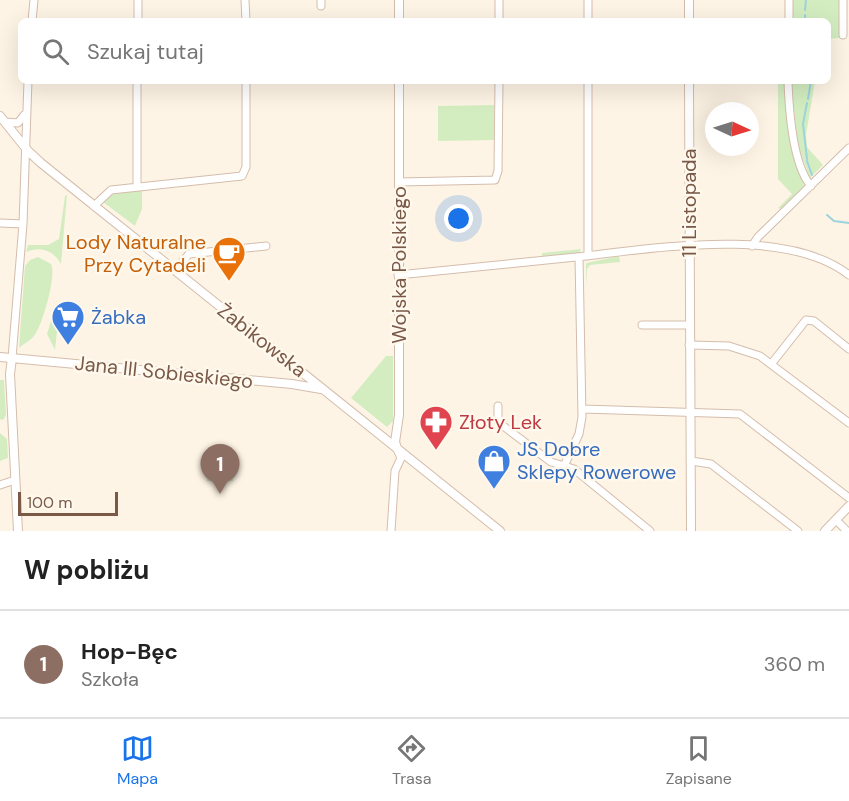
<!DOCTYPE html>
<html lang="pl">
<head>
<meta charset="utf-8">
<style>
	:root { --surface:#fff; --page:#f2f2f2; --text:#222; --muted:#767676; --line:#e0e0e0; --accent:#1a73e8 }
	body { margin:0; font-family:"DM Sans",sans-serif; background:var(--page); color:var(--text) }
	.compass { position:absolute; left:705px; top:102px; width:54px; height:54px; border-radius:50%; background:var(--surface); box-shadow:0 6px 24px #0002; rotate:94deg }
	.scale { position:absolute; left:18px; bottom:15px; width:100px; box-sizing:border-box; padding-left:6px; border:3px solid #7a5947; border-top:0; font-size:16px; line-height:21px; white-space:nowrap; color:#7a5947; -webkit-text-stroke:4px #fff8ed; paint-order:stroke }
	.you { position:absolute; left:459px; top:219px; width:21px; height:21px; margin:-15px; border:4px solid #fff; border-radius:50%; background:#1a73e8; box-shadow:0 0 0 9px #1a73e833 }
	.badge { display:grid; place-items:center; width:39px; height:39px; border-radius:50%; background:var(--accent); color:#fff; font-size:20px; font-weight:700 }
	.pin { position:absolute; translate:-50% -50px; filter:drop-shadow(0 2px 3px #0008) }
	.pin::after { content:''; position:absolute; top:32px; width:21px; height:18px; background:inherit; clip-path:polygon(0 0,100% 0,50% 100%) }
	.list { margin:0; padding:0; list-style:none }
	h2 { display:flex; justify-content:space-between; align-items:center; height:78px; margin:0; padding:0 24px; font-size:26px }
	h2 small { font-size:20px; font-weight:400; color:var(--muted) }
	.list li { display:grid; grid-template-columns:39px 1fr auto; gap:18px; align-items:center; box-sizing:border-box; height:108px; padding:0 24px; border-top:2px solid var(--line) }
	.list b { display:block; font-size:22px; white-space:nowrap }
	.list p { margin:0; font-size:20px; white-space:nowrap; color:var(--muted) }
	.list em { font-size:20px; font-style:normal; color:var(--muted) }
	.icon { flex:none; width:33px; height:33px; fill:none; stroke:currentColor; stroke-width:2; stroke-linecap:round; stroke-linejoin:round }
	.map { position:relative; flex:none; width:849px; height:531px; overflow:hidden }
	.search { position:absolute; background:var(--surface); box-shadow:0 6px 24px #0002; left:18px; right:18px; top:18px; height:66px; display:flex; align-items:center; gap:15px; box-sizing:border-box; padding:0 21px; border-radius:9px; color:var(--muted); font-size:22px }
	.sheet { height:186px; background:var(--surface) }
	nav { display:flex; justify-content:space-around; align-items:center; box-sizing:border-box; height:84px; border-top:2px solid var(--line); background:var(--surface); font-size:16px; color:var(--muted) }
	nav a { display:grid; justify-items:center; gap:3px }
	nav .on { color:var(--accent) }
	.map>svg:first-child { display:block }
</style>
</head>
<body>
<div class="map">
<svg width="849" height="531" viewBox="0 0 849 531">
	<rect width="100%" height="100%" fill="#fef4e5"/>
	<path fill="#d3edc1" d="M792,0H840V38L828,39V21H791Z
		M778,81H785L792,150L804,186L782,209L778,208L792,194L778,179Z
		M791,81H815L806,135L807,147L823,165L810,178L798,146Z
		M494,105V140L438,141V106Z
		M142,190V209L135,226L103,202L110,194Z
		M67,195L61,264C53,250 41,246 26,252L28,245H48L59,239L65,196Z
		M581,249L579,254L542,256V253Z
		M619,256L620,262L590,265L587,269L586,287V264L587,263Z
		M38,257L51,264C57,275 42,327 34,336C30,341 23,344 19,348L25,266L30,260Z
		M51,321L58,322L55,350L47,334Z
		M386,356H393V421L387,427L351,398Z
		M0,380H4L6,415L3,420L0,419Z
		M0,433L7,439L8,458L0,461Z
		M207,472L233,474V481H207Z"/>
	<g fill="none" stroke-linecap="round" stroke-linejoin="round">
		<path stroke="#9cd3dd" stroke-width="2" d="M805,10L806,0
			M805,15V21
			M808,99L811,81
			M807,159L803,124L807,103
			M807,161L812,175
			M827,215L834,221L849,223"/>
		<g stroke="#d4bdac" stroke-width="9">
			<path id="minor" d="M245,0L246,21
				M843,0V35
				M321,6V0
				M32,21L34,0
				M138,21V0
				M499,21V0
				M588,21V0
				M789,21V0
				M788,81C789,109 792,164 811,186
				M5,122L18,123L24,115
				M399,182L495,180L498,171L499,81
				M137,187V81
				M94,206L111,190L242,176L246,167V81
				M0,223L23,224
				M752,246L758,237L849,148
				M588,256V81
				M175,270L189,254L266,246
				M398,275C458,269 517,263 576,257C652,249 785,225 849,275
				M642,325H689
				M689,345L729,346L760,356L849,423
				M12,358L23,224L28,81
				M772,363L806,320L814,321L849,349
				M498,406V421L502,425L551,462L574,469L650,531
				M583,409L740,414L849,498
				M691,461L711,464L798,531
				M565,464L579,434L582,417L579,257
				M0,485L15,480
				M836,520L847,531
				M391,531L395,471L401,458L397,449"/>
		</g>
		<g stroke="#d4bdac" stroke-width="10">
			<path id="tertiary" d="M399,0V21
				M689,21V0
				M689,81L691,531
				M0,116L28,151L41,163L500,531
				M0,357L292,384L321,389
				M12,358L10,374L18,531
				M397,448L395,442L399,415V81
				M825,531L849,506"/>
		</g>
		<use href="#minor" stroke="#fff" stroke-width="7"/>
		<use href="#tertiary" stroke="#fff" stroke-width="8"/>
	</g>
	<defs>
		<g id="cafe-pin" transform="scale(1.725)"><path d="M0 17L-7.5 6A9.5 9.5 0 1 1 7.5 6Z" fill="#e8710a" stroke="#fff8ed"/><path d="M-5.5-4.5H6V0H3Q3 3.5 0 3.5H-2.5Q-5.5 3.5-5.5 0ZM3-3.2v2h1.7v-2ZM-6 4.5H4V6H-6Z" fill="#fff"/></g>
		<g id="supermarket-pin" transform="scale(1.725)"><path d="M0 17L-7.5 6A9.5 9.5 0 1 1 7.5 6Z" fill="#3f7fe0" stroke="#fff8ed"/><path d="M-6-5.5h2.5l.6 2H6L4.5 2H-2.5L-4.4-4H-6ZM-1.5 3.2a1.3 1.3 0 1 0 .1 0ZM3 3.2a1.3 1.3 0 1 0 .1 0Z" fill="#fff"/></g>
		<g id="pharmacy-pin" transform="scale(1.725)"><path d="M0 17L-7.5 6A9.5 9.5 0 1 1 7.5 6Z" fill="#e0444e" stroke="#fff8ed"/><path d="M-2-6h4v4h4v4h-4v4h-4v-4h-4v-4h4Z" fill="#fff"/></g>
		<g id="shop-pin" transform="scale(1.725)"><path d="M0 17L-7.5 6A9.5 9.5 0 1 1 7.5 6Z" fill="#3f7fe0" stroke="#fff8ed"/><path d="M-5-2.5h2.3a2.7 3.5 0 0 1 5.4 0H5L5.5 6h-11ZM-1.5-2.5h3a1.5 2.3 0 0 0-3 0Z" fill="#fff"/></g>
	</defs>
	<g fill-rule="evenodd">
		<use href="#cafe-pin" x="229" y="253"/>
		<use href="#supermarket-pin" x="68" y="317"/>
		<use href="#pharmacy-pin" x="436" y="422"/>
		<use href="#shop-pin" x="494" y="461"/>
	</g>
	<g text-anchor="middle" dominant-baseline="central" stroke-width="5" stroke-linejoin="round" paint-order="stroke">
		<g font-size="20" fill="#7a5947" stroke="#fff8ed">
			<text transform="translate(689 203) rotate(-90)">11 Listopada</text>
			<text transform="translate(399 265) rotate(-90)">Wojska Polskiego</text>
			<text transform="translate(262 340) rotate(38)">Żabikowska</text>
			<text transform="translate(164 372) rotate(6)">Jana III Sobieskiego</text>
		</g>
		<g font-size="20" fill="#c56008" stroke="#fff8ed" text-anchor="end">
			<text x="206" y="242">Lody Naturalne<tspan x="206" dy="23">Przy Cytadeli</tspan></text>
		</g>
		<g font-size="20" fill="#366cbe" stroke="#fff8ed" text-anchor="start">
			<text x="91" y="317">Żabka</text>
			<text x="517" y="449">JS Dobre<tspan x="517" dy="23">Sklepy Rowerowe</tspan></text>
		</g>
		<g font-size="20" fill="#be3a42" stroke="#fff8ed" text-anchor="start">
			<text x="459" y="422">Złoty Lek</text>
		</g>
	</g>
</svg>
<svg class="compass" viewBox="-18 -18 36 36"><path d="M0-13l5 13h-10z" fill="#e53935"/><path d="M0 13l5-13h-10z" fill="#767676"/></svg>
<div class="scale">100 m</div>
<div class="you"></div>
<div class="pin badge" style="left:220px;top:494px;background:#8d6e63">1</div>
<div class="search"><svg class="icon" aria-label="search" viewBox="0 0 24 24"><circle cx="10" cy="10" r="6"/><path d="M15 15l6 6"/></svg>Szukaj tutaj</div>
</div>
<section class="sheet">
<h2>W pobliżu<small></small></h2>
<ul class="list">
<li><span class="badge" style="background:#8d6e63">1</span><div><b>Hop-Bęc</b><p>Szkoła</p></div><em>360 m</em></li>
</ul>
</section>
<nav>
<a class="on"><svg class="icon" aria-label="map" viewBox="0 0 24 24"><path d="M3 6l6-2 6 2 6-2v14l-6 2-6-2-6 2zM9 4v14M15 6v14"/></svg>Mapa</a>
<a><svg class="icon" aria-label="directions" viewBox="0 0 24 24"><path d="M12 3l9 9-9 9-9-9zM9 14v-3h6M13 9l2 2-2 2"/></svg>Trasa</a>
<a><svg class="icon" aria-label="saved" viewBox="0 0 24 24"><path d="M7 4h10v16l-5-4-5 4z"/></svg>Zapisane</a>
</nav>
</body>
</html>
